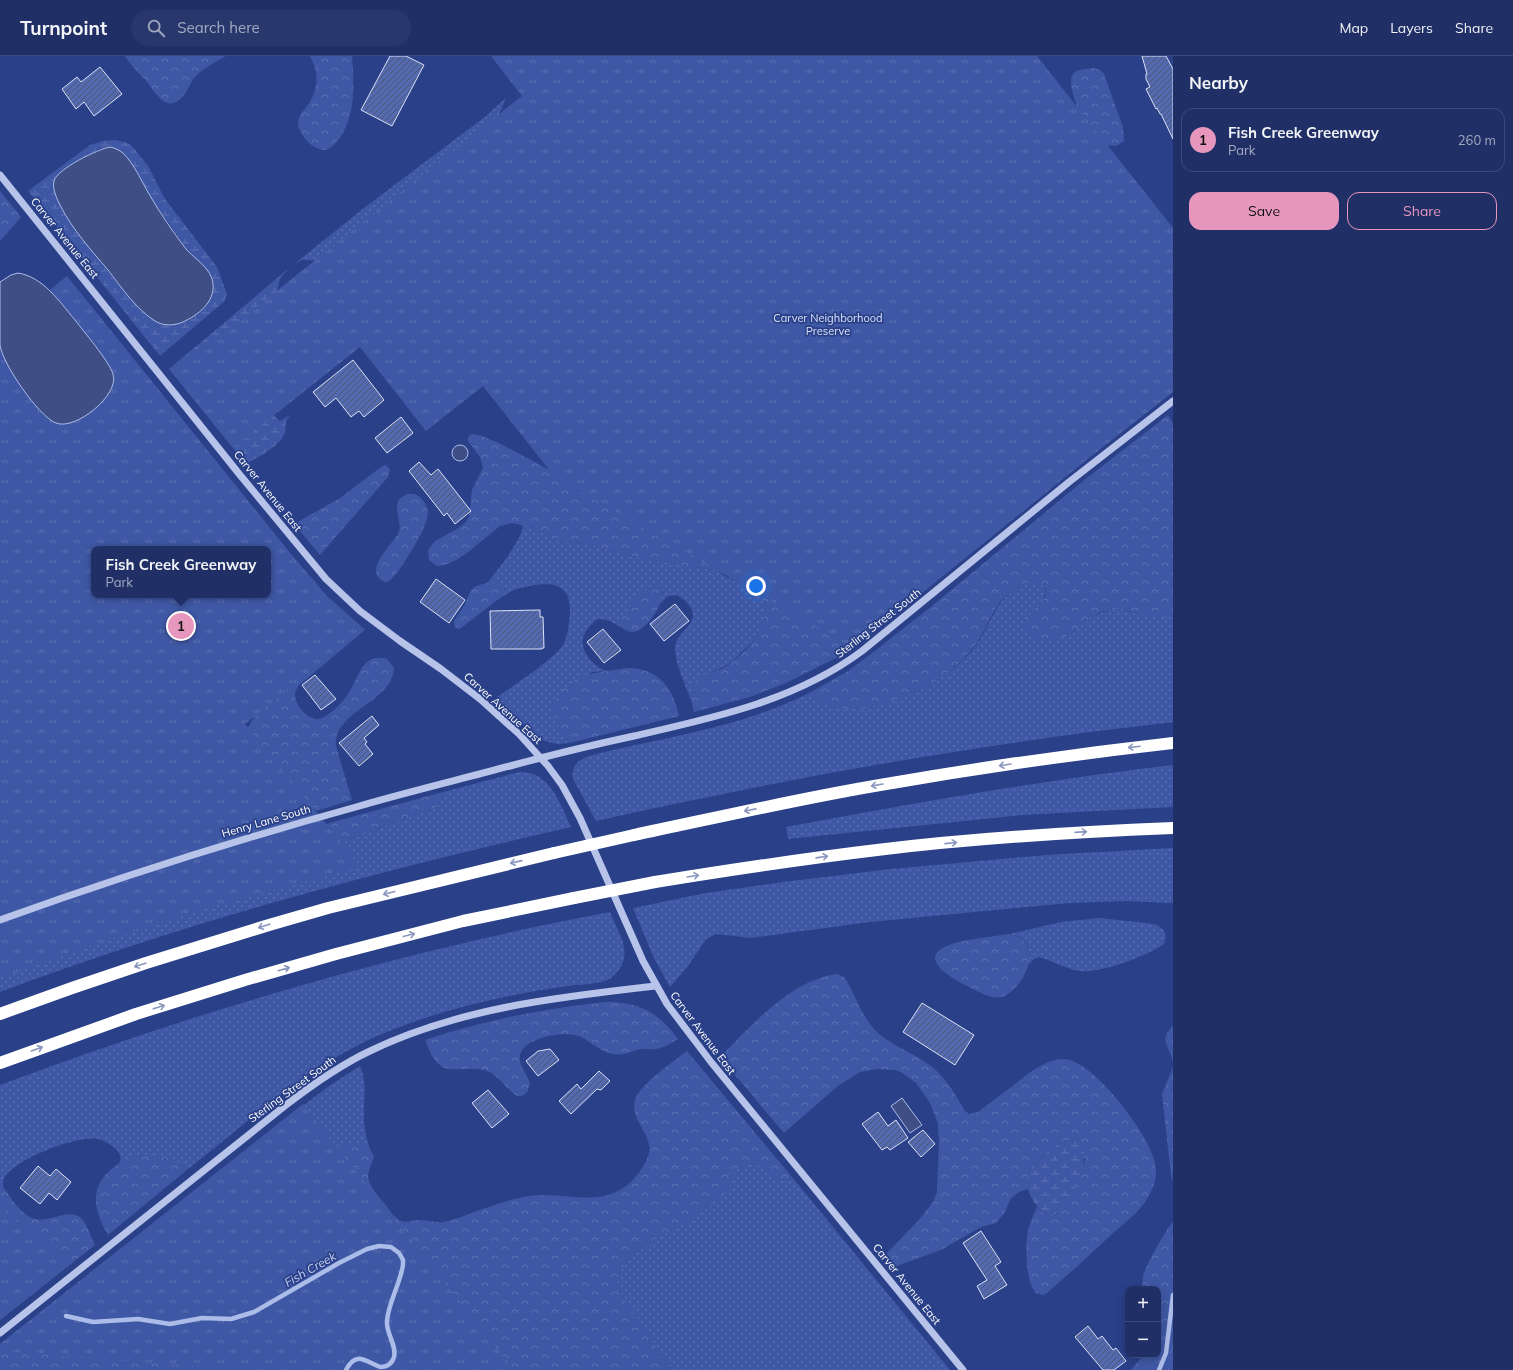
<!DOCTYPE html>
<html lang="en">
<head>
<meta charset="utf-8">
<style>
	:root { --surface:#203067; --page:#28386d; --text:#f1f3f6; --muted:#a2a9c0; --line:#3d4b7b; --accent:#e797bd }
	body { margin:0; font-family:Mulish,sans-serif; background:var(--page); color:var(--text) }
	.controls { position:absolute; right:12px; bottom:12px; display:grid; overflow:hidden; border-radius:8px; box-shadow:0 2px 10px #0003 }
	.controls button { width:36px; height:36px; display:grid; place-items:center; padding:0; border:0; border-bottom:1px solid var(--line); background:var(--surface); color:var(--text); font:20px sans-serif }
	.you { position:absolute; left:756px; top:530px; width:14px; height:14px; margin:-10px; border:3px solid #fff; border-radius:50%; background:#1a73e8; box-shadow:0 0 0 6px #1a73e833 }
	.badge { display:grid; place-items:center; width:26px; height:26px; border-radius:50%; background:var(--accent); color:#111; font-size:13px; font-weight:700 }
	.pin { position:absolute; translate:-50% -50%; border:2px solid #fff; box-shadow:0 1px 4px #0006 }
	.popup { position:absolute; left:91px; top:490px; width:180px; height:52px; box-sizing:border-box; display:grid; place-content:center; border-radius:8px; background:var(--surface); filter:drop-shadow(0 1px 3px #0005); font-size:13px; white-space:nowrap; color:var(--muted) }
	.popup b { font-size:15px; color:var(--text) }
	.popup::after { content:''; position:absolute; left:50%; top:100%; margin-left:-8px; border:8px solid transparent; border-top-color:var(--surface) }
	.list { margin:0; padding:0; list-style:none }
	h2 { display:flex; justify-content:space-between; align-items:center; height:52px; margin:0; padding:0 16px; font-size:17px }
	h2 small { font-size:13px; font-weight:400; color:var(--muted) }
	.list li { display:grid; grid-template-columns:26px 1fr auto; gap:12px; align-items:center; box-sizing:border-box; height:64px; margin:0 8px 8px; padding:0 8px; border:1px solid var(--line); border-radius:12px }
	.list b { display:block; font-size:15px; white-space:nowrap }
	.list p { margin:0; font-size:13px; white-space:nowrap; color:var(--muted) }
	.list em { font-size:13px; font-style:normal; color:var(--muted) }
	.actions { display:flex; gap:8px; padding:12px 16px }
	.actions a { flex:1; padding:9px 0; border:1px solid var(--accent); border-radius:12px; text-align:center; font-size:14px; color:var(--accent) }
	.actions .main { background:var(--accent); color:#111 }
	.icon { flex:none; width:22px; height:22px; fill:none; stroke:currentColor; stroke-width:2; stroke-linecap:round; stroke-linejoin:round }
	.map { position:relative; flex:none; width:1173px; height:1314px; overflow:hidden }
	header { display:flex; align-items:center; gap:24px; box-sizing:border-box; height:56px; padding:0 20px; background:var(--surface); border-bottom:1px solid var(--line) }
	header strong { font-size:19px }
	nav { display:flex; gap:22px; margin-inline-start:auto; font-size:14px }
	.search { width:280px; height:36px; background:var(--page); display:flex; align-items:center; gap:10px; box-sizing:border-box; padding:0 14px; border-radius:22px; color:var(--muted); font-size:15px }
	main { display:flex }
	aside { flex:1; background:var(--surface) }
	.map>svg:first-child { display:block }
</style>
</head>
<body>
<header>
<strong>Turnpoint</strong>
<div class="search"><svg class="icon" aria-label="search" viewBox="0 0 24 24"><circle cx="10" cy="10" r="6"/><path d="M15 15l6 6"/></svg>Search here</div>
<nav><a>Map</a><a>Layers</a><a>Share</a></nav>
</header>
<main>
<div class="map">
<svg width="1173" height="1314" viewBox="0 0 1173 1314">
	<defs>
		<pattern id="grass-dots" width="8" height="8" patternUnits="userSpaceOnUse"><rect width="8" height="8" fill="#3f58a5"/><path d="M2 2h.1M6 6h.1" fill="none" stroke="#5c71b2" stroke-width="1.8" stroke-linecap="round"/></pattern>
		<pattern id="forest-crowns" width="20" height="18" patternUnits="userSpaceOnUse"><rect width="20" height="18" fill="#3f58a5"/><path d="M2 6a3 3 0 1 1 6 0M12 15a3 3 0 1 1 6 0" fill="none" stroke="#5c71b2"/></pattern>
		<pattern id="wetland-marsh" width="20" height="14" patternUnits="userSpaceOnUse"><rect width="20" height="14" fill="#3f58a5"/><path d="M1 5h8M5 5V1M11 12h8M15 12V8" fill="none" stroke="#5c71b2"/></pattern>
		<pattern id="park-tufts" width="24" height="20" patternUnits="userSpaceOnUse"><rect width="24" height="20" fill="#3f58a5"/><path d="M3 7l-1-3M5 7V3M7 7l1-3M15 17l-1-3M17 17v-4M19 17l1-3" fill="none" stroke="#5c71b2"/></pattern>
		<pattern id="building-hatch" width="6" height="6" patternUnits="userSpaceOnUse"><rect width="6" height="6" fill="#5369b0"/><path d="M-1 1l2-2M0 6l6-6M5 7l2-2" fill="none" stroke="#4e566f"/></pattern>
	</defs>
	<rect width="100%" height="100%" fill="#2a4089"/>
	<path fill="url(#grass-dots)" d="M506,42L496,66L340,205L302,204L293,209L364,152L486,60Z
		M521,468L534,472L555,485L584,487L642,503L714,514L748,532L761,541L764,545L766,559L760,575L752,586L731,607L698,623L692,633L691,644C686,631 674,604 675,591C677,574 704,566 688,548C685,544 681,541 676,539L668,540L659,549L663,536L654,528L652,530L632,547L621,565L624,573C618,570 609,563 601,563C597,562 594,566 591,569C587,573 584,577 583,582C580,596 595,612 607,615L592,616L554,647C551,663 562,675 570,687L557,688L541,684L496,642C511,631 557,602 564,587C567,581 568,573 569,566C574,534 561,524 530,530C519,532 511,534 502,541L505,534L500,526L487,527C497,515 520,486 523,471Z
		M1035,525L1043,528L1046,536L1042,546L1026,566L1027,575L1072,577L1093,560L1109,554L1120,553L1150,560L1173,561V666C979,688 787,722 596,765L573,723C570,704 586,701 600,697C672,680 745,670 811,636C814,640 818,644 822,647C853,664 916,639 942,621C954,613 965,603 974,592C991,571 991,550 1015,533C1022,529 1027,526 1035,525Z
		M1173,709V751L1022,759L788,783L786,771C915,747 1043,724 1173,709Z
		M520,716C549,714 561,749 571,771C378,815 186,866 0,936V872L320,797L353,782L435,752L441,745L443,736Z
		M1173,792V847L1126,845L1069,847L870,866L751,882L716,878L706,883L688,910L670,931L653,900L633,852L706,837L783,826L891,813L1046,799Z
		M610,856C620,881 636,900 612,921C603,929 579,928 568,930C509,938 447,952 392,974C315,1003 252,1063 188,1113C168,1098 141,1095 119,1107C122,1102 120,1098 117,1094C112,1089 105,1085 98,1083C77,1079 15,1103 4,1122C3,1125 3,1127 3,1131L0,1127V1029C198,955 402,895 610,856Z
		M1100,862L1154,868C1164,873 1168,876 1164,888C1147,900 1102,917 1080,915C1066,913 1053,905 1039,901L1034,903L1028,909C1032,892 1028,881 1009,878L1061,866Z
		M360,1010C368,1028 363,1043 364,1061C364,1074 367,1086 372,1098L369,1093L363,1089L337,1091L283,1065L329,1030Z
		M748,1109C753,1109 760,1108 764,1111C775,1118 777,1130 792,1121L950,1314H672L623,1241C620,1236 617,1230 618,1224C621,1193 686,1170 707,1152C717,1144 724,1131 732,1121C735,1113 741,1111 748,1109Z"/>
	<path fill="url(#forest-crowns)" d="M125,0H226C215,6 202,13 193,23C190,28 188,34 184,39C168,59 157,39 147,26C140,18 131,10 125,0Z
		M310,0H352C354,28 356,60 339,83C335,88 331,93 325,94C312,95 294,74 299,62C302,55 308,50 311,44C319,29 318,14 310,0Z
		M1094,12L1100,14L1104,18L1123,71L1124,85L1116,90L1105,89C1098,81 1090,73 1084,65C1079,56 1064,23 1075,16C1079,13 1088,13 1094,12Z
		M0,135L21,161L0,185Z
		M1168,359L1173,367V561C1165,562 1157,562 1149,560C1136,557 1123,551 1110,554C1093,556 1085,569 1071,577C1059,584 1031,592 1026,572C1022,556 1048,550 1046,533L1040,527C1025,523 1010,535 1001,545C990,557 985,579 973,592C964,603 954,613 942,621C915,639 853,665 822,647C818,644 814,640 811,636L848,615L871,598L932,550L1083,425Z
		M472,378L482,380L501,388L559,419L1085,405L879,572L848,596L786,627L750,641L694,656C692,647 689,637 693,629C700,617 714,617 725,611C744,600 777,564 761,541L724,518L709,513L668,508L642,503L584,487L555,485L534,472L513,467L500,470L467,497L456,504L448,508L437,510L429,504L428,494L435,485L457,473L465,467L469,461L472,434L483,412L480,401L468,385V381Z
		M386,409L390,414L388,421L320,499L294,468L340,442L381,411Z
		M408,438C414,437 418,439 422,443C427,449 429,455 427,463C425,474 398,520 389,525C387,526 385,526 383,525C363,515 392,488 398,478C405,466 386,445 408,438Z
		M494,525C500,525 503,528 505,534L504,539L461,572L459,573L455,571L454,565L465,548L471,534L476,530Z
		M656,528C659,530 662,532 662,535C665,547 643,583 627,575C623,573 621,570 621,565C625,553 644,531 656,528Z
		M350,561L365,574L298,630C297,633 295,635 295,639C296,651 311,669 324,661C333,656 342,647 348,638C359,623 361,596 387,603L394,612C393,646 333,655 336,690L352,744L316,755L242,683L254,661Z
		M627,612C658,612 673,631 679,660L570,687C564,678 553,666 552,654C552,647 558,641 562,635C581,614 601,617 627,612Z
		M443,736L441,745L435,752L353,782L320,797L326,768Z
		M1009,878C1046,884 1026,932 1002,941C994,943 986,939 979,936C966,930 911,905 947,890C962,883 992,881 1009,878Z
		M837,918L844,921L847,925C856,942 862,960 876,975C889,988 909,995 925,1006C944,1018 954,1036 965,1055L969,1058L978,1056C987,1049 997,1042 1007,1034C1024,1022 1042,1003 1064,1003C1093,1004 1150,1079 1155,1107C1157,1116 1156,1125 1152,1133C1145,1152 1127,1165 1112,1178C1091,1198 1069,1218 1047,1237L1043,1239L1036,1237C1025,1225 1025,1189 1028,1174C1030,1166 1034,1158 1037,1151C1043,1156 1048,1162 1056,1159C1070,1140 1080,1126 1085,1102L1044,1099C1035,1109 1027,1119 1028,1133L1019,1136L1011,1142L1004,1158L996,1167L981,1171L941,1194L894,1211L885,1199L919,1164L933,1146L937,1136L939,1086L938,1068L930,1047L916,1027L901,1016L894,1014L877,1013L860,1016L838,1030L784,1077L720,1001C752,969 791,924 837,918Z
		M605,946C639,945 659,957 678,983C671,987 664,992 656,993C651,994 646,992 641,993C632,995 623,1000 614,998C601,997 591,985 579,980C565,975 523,981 520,1000C518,1009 528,1019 530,1028C529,1033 526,1041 518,1040C512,1039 499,1021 490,1016C474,1008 453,1018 441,1010C432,1004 429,993 425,984C483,964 544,953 605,946Z
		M1173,969V1005C1168,987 1159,986 1173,969Z
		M687,995L792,1121L786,1124L778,1125C766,1116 763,1105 745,1110C729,1114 736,1124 729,1133C724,1140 715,1146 708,1151C701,1157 693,1163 685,1167C666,1177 620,1199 618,1224C617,1230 620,1236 623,1241L672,1314H0V1288L164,1159L337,1091C352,1088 368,1084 374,1101C372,1107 369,1113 368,1119C368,1129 378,1140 384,1147C389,1153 394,1162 401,1165C406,1167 413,1164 419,1164C427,1164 434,1167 443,1166C454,1164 464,1160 474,1156C492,1150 510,1143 529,1140C565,1135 600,1154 631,1126C636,1121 640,1115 644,1109C662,1081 629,1069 635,1044C639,1029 674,1005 687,995Z
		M1173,1011V1125L1171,1120L1162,1038Z
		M154,1099C167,1101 178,1105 188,1113L108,1179C94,1155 88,1131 113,1112C118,1108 123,1104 129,1102C137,1100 145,1099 154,1099Z
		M0,1127C9,1138 17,1154 30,1161C47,1171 70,1148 83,1164C88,1171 91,1181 95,1189L0,1264Z
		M1173,1166V1314H1131L1143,1299H1158V1233H1142C1143,1229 1142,1224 1143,1220C1144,1213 1167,1171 1173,1166Z"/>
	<path fill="url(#wetland-marsh)" fill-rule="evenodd" d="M116,84L128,87L131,89L148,110L165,143L217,211L227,238L224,246L219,250L160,300L28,135L90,89L103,85ZM101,92L128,102L151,142L188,195L200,255C187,264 184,268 167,266C164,266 159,266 155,264C138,259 64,161 57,142C54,134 55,129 56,121L71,109Z
		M288,213L280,223L277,235L273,359L280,365L291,359C282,367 288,370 284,379C277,392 258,401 246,408L169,313Z
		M1070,1080C1103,1085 1069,1160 1050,1160C1043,1157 1036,1150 1032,1143C1017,1117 1048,1095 1066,1082Z"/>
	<path fill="url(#park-tufts)" fill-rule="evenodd" d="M491,0H1037L1173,172V336L1066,420L853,592L554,420L483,330L426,375L360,291L233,392L173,317L522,40Z
		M67,220L291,498L327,540L364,573L245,668L361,811L212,851L123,879L0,922V274ZM94,493H268V539H94Z
		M303,1048L514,1314H246L0,1295V1288Z
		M0,1151L69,1209L0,1264Z
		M1173,1293V1314H1146Z"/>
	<path fill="#3f4f85" stroke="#acbce9" d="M110,91C115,92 119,94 123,97C134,108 141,124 149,138C160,157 173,176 186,193C195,203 212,213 213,228C215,246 198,259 183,266C174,270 163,270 155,265C136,253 121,231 108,214C91,194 73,174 61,151C57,143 52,133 54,125C57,113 98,93 110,91Z
		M18,217C43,221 59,245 75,264C84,276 109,305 113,318C120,339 75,375 56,367C39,361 2,307 0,289C0,283 0,275 0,268C0,254 0,240 0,226L11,219Z
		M452 397a8 8 0 1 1 16 0a8 8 0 1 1-16 0Z
		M902,1042L922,1069L910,1077L891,1050Z"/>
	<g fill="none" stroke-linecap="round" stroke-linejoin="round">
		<path stroke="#acbce9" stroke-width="4.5" d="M66,1260L93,1266L138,1263L170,1268L202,1262L231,1263L254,1256L339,1207L367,1193L379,1190L391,1191L399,1197L403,1204V1209C400,1228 388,1248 387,1265C386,1278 397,1289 394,1301C392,1308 387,1311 380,1311C366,1306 356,1294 346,1314
			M1159,1314L1166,1297L1173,1239"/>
	</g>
	<path fill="url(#building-hatch)" stroke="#dbe2f7" d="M390,0H406L424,9L392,70L361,54Z
		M1142,0H1166L1173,13V83L1161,58H1160L1157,52L1156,53L1146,33L1150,31L1146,23V18H1147Z
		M100,11L122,38L94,60L84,46L76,53L62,33L77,21L81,26Z
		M353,304L384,344L364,361L359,355L351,361L336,342L325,351L313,336Z
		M401,361L413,377L387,397L375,382Z
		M419,406L431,419L438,413L471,455L455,468L447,457L444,460L409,415Z
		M436,523L465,544L449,567L420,546Z
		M675,548L689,565L664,585L650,568Z
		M540,554V561H543L544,592H542V593H491L490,555Z
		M603,573L621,594L604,607L587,586Z
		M315,619L336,643L321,654L302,629Z
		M372,660L379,669L364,682L367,686L365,688L373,698L359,710L339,687Z
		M922,947L974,979L955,1009L903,976Z
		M550,993L559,1004L538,1020L526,1005L538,995Z
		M599,1015L610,1025L601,1034L597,1033L571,1058L559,1045L577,1028L581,1033Z
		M488,1034L509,1058L492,1072L472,1047Z
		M878,1056L888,1070L896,1064L908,1082L890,1094L887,1091L882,1094L862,1068Z
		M923,1074L935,1088L921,1101L908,1086Z
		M38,1110L50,1120L56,1113L71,1126L57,1144L49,1137L40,1148L20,1132Z
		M981,1175L1001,1206L995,1210L1007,1229L984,1243L977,1230L987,1224L963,1187Z
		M1088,1270L1098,1283L1102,1280L1113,1294L1116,1292L1126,1305L1114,1314H1103L1075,1281Z"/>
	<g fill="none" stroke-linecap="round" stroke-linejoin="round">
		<path stroke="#b7c3e9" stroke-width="7" d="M0,119L240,419L326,523L360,555L400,585L441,613L480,643L519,678L548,710L562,729L580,762L643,905L667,948L711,1006L963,1314
			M0,864C117,822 236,784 356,751C407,736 458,724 510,710C551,699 592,689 634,680C713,662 795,645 862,595L1069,426L1173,345
			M0,1277L286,1049C312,1029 340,1009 370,995C459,952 559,941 656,930"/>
		<path stroke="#fff" stroke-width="12" d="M634,779C715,762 797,743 880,729C977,712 1075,698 1173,687
			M655,826C729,814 802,803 877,794C975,782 1074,776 1173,772
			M0,958L72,932L146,907L269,869L328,852L554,797
			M0,1007L136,958L245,924L336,898L463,865L574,842"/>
		<path stroke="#fff" stroke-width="12" d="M554,797L634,779
			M574,842L655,826"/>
	</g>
	<defs><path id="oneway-shaft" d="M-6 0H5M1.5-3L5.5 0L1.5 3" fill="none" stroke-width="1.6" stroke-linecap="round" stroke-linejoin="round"/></defs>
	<g stroke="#8a96be">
		<use href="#oneway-shaft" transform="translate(1134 691) rotate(173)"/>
		<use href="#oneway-shaft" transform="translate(1005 709) rotate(171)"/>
		<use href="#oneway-shaft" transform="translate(877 729) rotate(170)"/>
		<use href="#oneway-shaft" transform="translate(750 754) rotate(169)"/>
		<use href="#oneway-shaft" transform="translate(1081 776) rotate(-4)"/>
		<use href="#oneway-shaft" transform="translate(951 787) rotate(-6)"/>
		<use href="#oneway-shaft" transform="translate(822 801) rotate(-8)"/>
		<use href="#oneway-shaft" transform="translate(516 806) rotate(167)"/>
		<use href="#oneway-shaft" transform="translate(693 820) rotate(-9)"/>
		<use href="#oneway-shaft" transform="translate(389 837) rotate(166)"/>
		<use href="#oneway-shaft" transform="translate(264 870) rotate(162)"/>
		<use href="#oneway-shaft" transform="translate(409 879) rotate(-14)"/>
		<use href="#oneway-shaft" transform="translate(140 909) rotate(162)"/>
		<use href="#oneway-shaft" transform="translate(284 913) rotate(-16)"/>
		<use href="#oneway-shaft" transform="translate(159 951) rotate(-17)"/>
		<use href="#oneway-shaft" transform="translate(37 993) rotate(-20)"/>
	</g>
	<g text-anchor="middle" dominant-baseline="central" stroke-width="3.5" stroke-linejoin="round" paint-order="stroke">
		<g font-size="11" fill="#fff" stroke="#2a4089">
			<text transform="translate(65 182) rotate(51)">Carver Avenue East</text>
			<text transform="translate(268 435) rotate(51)">Carver Avenue East</text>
			<text transform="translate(878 567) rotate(-38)">Sterling Street South</text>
			<text transform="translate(503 652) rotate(42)">Carver Avenue East</text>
			<text transform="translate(266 765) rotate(-16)">Henry Lane South</text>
			<text transform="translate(703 977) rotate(53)">Carver Avenue East</text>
			<text transform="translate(292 1033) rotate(-36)">Sterling Street South</text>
			<text transform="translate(907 1228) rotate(51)">Carver Avenue East</text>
		</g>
		<g font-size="11" fill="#dbe2f7" stroke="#2a4089">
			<text x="828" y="262">Carver Neighborhood<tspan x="828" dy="13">Preserve</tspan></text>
		</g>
		<g font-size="12" font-style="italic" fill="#c3cef0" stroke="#2a4089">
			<text transform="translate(310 1213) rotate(-30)">Fish Creek</text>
		</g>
	</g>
</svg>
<div class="controls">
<button>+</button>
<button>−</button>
</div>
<div class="you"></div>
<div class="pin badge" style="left:181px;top:570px">1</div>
<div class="popup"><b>Fish Creek Greenway</b>Park</div>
</div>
<aside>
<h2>Nearby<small></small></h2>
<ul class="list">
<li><span class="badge">1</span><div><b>Fish Creek Greenway</b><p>Park</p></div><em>260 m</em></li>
</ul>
<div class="actions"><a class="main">Save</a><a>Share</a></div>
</aside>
</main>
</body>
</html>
